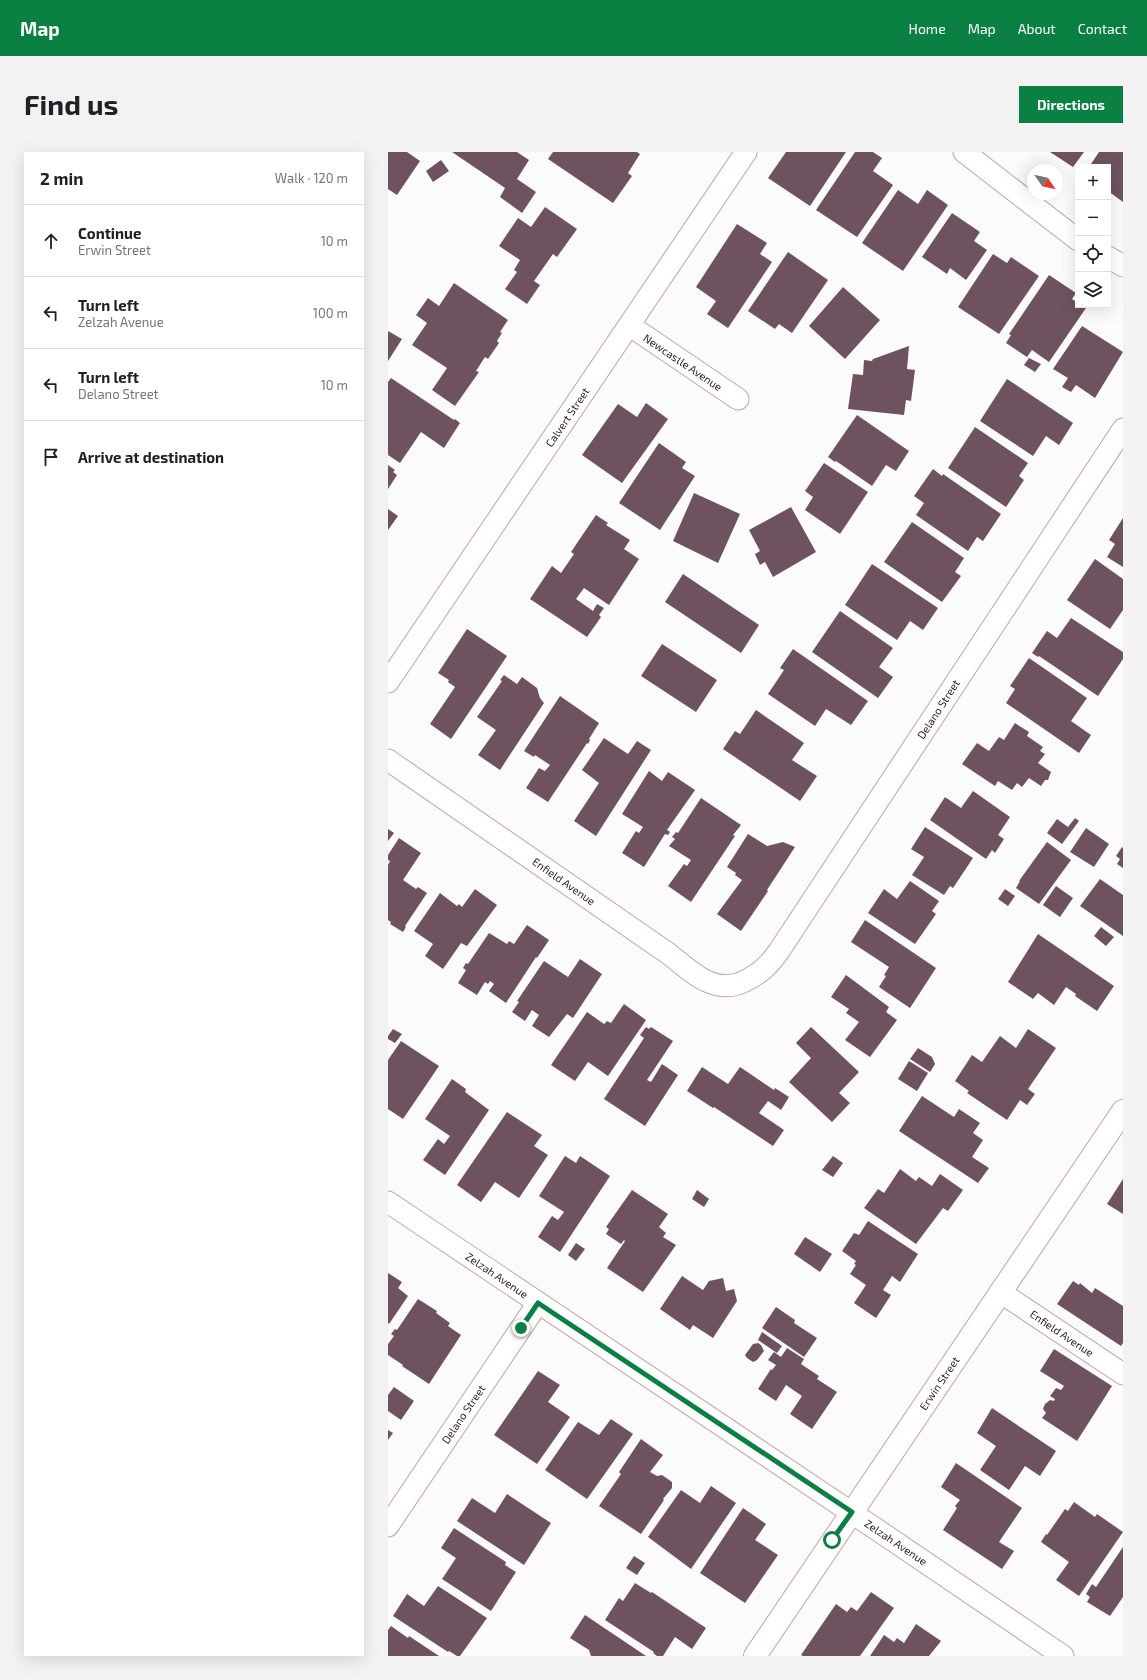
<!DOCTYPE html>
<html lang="en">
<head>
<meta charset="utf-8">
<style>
	:root { --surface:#fff; --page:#f2f2f2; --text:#202124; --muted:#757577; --line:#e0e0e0; --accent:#0b8043 }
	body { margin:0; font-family:"Exo 2",sans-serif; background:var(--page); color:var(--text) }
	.controls { position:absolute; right:12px; top:12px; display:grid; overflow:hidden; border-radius:0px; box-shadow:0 4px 16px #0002 }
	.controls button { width:36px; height:36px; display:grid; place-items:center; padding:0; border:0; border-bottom:1px solid var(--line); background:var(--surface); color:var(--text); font:20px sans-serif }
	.compass { position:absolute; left:639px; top:12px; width:36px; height:36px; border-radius:50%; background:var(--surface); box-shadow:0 4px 16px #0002; rotate:124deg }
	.stop { position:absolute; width:12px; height:12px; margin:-9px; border:3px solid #0b8043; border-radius:50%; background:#fff }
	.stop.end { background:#0b8043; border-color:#fff; box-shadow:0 1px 4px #0008 }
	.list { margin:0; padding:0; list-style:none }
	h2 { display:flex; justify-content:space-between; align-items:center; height:52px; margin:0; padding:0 16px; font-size:17px }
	h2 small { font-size:13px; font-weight:400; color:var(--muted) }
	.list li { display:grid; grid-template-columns:26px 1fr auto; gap:12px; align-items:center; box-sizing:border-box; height:72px; padding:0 16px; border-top:1px solid var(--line) }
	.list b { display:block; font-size:15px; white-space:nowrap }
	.list p { margin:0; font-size:13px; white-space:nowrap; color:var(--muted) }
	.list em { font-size:13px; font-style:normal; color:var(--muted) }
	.icon { flex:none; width:22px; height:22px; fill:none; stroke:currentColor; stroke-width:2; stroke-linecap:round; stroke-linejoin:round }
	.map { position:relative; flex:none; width:735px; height:1504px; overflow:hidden; border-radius:0px }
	header { display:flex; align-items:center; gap:24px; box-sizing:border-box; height:56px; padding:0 20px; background:var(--accent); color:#fff }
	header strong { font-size:19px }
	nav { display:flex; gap:22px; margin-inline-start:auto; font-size:14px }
	.intro { display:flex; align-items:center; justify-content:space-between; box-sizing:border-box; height:96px; padding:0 24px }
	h1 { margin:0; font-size:28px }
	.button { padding:10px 18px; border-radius:0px; background:var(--accent); color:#fff; font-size:14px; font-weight:700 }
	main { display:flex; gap:24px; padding:0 24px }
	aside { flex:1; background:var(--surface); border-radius:0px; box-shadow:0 4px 16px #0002 }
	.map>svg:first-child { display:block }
</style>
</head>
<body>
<header>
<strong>Map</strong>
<nav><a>Home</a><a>Map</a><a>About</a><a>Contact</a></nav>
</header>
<div class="intro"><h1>Find us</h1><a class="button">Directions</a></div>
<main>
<aside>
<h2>2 min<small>Walk · 120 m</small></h2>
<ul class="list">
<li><svg class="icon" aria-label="ahead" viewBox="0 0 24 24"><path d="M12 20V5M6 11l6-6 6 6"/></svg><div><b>Continue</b><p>Erwin Street</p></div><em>10 m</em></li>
<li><svg class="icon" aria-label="left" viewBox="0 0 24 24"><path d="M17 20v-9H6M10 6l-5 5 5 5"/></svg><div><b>Turn left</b><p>Zelzah Avenue</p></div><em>100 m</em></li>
<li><svg class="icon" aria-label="left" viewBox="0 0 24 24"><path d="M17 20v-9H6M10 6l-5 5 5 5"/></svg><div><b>Turn left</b><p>Delano Street</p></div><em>10 m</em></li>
<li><svg class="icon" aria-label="arrive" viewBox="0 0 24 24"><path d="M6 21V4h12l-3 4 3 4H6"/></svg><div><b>Arrive at destination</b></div></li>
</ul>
</aside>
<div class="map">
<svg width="735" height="1504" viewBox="0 0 735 1504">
	<rect width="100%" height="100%" fill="#fbfbfb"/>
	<path fill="#6e5260" d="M0,0H19L32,9L9,43L0,37Z
		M64,0H129L141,8L129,27L148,40L134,61L112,45L117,36Z
		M165,0H249L252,2L240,21L244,24L225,51L160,7Z
		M398,0H458L422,54L380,26Z
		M467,0H485L494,6L485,19L505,33L469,85L428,58Z
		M662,0H696L685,15Z
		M711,0H735V50L720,39V15H701Z
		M53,8L61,19L45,30L38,19Z
		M510,38L530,52L539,38L560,53L515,119L474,91Z
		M157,55L189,77L169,105L165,102L146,129L152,133L139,152L117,137L129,120L126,118L132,108L111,94L130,66L143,75Z
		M564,61L592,80L586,89L599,98L578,128L562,116L559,122L534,105Z
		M349,72L379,91L372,102L384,110L340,176L319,162L328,149L308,135Z
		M400,100L440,128L404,181L391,172L387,177L360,159Z
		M605,102L619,111L623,105L651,124L611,182L570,155Z
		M661,123L688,141L684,147L690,151V153L698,156L661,210L644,198L639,205L618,191L623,183L621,182Z
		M66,131L120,168L112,180L114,181L109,189L111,191L100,207L97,205L88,219L91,220L67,254L44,238L59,216L24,193L39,171L28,163L40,146L51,154Z
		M455,135L492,168L457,207L421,174Z
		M694,174L735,200L707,246L688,233L683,240L674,235L680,226L665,217Z
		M0,179L14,187L0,209Z
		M521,194L519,217L527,218L523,249L518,248L516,263L460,257L465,222L475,223L476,208L484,209L485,207Z
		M641,206L653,212L647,220L636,213Z
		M3,226L66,268L67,267L72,271L56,296L33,280L12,311L0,303V230Z
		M619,227L685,271L671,293L658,284L645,304L592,269Z
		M258,251L280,267L234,331L194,303L230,252L249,265Z
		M469,263L521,299L508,319L498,313L484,334L448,309L447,310L440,305Z
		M587,275L640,311L631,324L636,328L618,355L560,316Z
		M271,291L298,310L294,316L307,324L272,378L231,351Z
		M436,311L480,340L452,382L417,358L425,345L417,339Z
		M0,313L7,318L5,320L9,323L0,337Z
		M545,317L554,324L555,322L613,362L595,389L589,385L580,399L528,363L536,351L526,344Z
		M306,341L352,362L330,411L285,389Z
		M403,355L428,400L385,425L377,410L372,413L367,402L372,399L361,378Z
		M0,357L10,364L0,378Z
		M208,363L220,371L218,373L242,388L236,397L251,407L221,453L196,436L188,447L205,459L209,452L216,456L211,463L213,465L199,485L142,447L164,414L173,421L186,402L183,400Z
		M735,366V415L719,405L727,392L721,388Z
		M524,370L576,406L567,420L573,424L554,450L496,410Z
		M707,407L735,427V458L722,477L679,448Z
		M484,412L550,456L535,478L522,469L509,488L457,453Z
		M295,422L371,473L353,501L277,450Z
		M452,459L505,496L491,515L505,525L490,546L424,500Z
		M683,466L735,500V507L710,544L651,504L650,505L644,501L659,479L669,486Z
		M79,477L119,504L63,587L42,572L67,535L60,530L61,528L50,521Z
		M274,492L329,528L308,560L253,524Z
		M405,497L480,549L463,573L438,557L427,574L380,542L396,518L392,516Z
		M641,506L699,546L683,569L703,583L691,601L618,551L627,537L622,534Z
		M116,523L129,532L134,525L149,536L152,546L156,551L112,618L90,603L108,578L89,565L114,529L112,528Z
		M172,544L211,571L201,587L202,588L200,592L199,591L160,650L138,636L151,616L157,619L162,613L147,603L146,605L136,599Z
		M368,558L416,591L404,608L429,624L412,649L335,597L347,579L352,582Z
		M627,571L641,580L639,584L655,595L652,599L657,602L650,611L663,620L660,628H657L653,634L641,626L634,635L629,631L624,638L610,629L607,634L574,612L589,591L601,599L611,585L616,588Z
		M216,586L240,602L249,589L263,598L208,684L186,669L211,631L194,618Z
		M261,619L274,629L280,620L307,638L279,678L282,680L280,683L277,682L256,715L234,701L248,679L251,681L255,675L234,662Z
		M585,639L622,665L610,683L616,687L607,701L604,698L598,707L542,668L557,645L573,656Z
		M313,646L353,673L345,683L347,684L303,750L280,734L296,712L299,714L303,708L281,694L287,687L284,685L288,680L290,681Z
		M687,666L691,669L674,692L659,681L669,667L680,675Z
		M537,675L585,706L565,736L562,734L556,743L524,723L536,705L523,697Z
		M698,676L721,692L706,715L682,700Z
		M0,677L6,681L0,689Z
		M360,682L379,694L395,690L407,695L379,738L380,739L353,779L329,762L354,728L347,723L348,721L339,715Z
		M11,686L33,701L15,728L28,737L30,735L39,741L17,774L18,775L15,780L2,772L3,770L0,768V713L2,709L0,708V703Z
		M659,690L683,708L651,752L628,736L632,729H631Z
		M734,695L735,696V716L729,712L732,707L728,704Z
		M712,727L735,743V784L692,754Z
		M522,729L551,749L544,759L548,762L527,792L480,761L496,737L509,747Z
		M668,734L685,746L672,765L655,753Z
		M87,737L109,753L79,794L73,791L55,817L37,804L45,792L26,779L52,741L69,754L71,752L74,755Z
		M617,737L627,744L620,754L610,747Z
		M477,768L548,816L522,856L491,835L498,824L496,823L501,815L463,790Z
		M139,773L161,788L149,806L148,805L118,851L101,839L106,832L102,829L100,832L97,830L89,843L70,831L78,818L75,816L78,811L80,812L101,781L119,792L121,789L126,792Z
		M713,775L726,785L718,794L706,784Z
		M650,782L726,834L709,859L687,844L688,842L678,835L666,853L650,841L645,847L620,830Z
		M192,807L214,822L185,866L179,862L161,885L144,874L151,863L144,858L137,869L124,860L131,850L129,849L156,809L180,825Z
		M458,823L501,855L498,860L509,868L482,905L457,888L471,870L458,861L461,857L443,845Z
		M236,852L258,868L220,924L200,910L187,929L163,913L199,860L216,872L219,869L223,871Z
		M258,875L261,877L263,875L285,889L259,928L263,930L274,912L290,923L257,974L216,947L256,886L252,883Z
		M423,875L471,920L451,941L462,951L444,970L401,930L423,906L408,891Z
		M5,877L14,882L7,891L0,887V884Z
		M640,877L668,896L640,937L647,942L639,953L632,948L619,968L579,941L581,939L567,929L584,903L594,910L612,884L628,896Z
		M13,889L51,914L15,967L0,957V908Z
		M530,896L544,905L547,912L542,920L522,907Z
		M521,909L540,921L529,939L510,927Z
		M314,915L340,932L352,915L386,938L387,936L401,945L393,958L380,949L371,961L396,978L385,994L326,955L325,956L299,939Z
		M64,927L78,937L77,940L101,958L57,1023L35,1008L50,987L56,992L62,984L37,967Z
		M534,944L566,965L571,957L592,971L585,981L595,988L584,1005L601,1016L590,1031L511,979Z
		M119,960L154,983L146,994L160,1003L131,1046L107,1030L93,1050L69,1033Z
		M177,1004L188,1011L192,1004L222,1024L172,1100L150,1085L164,1064L170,1068L176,1060L151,1044Z
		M445,1004L455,1011L445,1025L434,1018Z
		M512,1017L528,1029L531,1025L544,1034L552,1022L575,1038L560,1059L555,1056L528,1092L476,1056L490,1037L496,1041Z
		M735,1027V1062L719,1052Z
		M244,1038L280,1062L271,1075L278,1081L275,1085L288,1093L255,1140L219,1116L237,1089L236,1088L233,1092L218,1082L221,1077L218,1075Z
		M309,1038L321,1047L316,1055L304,1047Z
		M480,1069L530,1102L512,1130L504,1124L495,1138L503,1143L488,1166L466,1151L478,1133L462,1122L468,1113L466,1112L468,1109L454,1099L466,1081L471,1083Z
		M417,1085L444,1102L432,1120L406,1102Z
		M188,1091L197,1097L188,1109L180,1103Z
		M0,1121L14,1130L10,1136L20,1144L1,1172L0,1171Z
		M294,1124L315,1138L321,1129L335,1126L338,1139L346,1137L349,1149L325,1186L305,1173L302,1178L272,1157Z
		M685,1129L691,1133L692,1131L704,1141L707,1136L735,1154V1191L733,1194L669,1152Z
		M30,1147L49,1159L48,1161L62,1171L60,1174L73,1183L41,1232L14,1214L15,1213L0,1203V1192L6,1184L3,1182L7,1177L9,1178Z
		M388,1155L407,1168L406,1171L429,1186L416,1205L374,1176Z
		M374,1180L394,1194L389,1201L370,1188Z
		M370,1191L373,1193L376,1199L369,1208L365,1210L359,1206L357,1203L365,1192Z
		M399,1196L416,1207L413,1212L431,1224L429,1227L449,1240L424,1277L402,1262L414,1244L398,1233L388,1249L370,1237L383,1217L384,1218L388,1213L380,1208L386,1200L393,1205Z
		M666,1197L724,1234L689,1289L654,1266L658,1261L655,1257L657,1252L662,1248L666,1249L667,1247L662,1244L668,1236L673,1238L676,1234L652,1219Z
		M150,1219L172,1233L160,1250L182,1265L149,1312L106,1283Z
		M6,1235L26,1249L13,1268L0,1259V1243Z
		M604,1256L668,1299L652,1324L637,1314L621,1338L592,1318L608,1294L589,1281Z
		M223,1267L245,1282L199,1347L157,1318L190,1270L211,1283Z
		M0,1278L5,1281L0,1288Z
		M253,1287L275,1303L262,1320L269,1324L274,1323L284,1330V1336L275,1347L276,1348L253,1382L211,1354L233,1322L231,1320Z
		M568,1311L634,1356L611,1390L626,1399L614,1417L555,1378L569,1356L567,1354L572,1348L553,1335Z
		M323,1334L348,1351L303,1417L260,1385L293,1338L312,1351Z
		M119,1342L163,1371L136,1413L69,1369L84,1346L107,1361Z
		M686,1350L707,1365L709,1362L735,1380L691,1444L668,1428L681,1410L653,1390L658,1382L659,1383L677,1357L680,1359Z
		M355,1356L378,1372L367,1388L390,1403L357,1451L312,1421Z
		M66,1376L118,1410L117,1413L128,1420L103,1459L54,1427L68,1406L53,1396Z
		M735,1395V1445L722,1464L699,1450L702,1445L698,1442L704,1432L708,1435Z
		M246,1404L257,1411L249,1423L238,1416Z
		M247,1431L263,1441L264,1440L318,1476L304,1497L287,1485L275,1504H269L265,1501L266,1500L217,1468L231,1446L235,1449Z
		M50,1434L99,1466L72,1504H69L61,1499L60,1500L5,1464L19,1442L36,1454Z
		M483,1440L506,1456L472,1504H415L413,1503L448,1452L459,1460L463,1455L469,1459Z
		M197,1463L258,1504H203L201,1498L182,1486Z
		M528,1472L553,1489L541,1504H482L496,1483L506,1490L509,1486L516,1491Z
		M3,1474L20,1486L21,1484L51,1504H0V1478Z"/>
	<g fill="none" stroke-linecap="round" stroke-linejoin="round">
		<g stroke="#c6a2a3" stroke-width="23">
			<path id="street" d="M576,0L690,88
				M720,105L735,114
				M241,173L350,247
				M0,530L358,0
				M0,608L281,802C305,821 328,845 359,828C374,820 381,813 391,799L735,277
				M0,1050L491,1379L675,1504
				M612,1140L735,1222
				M0,1374L150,1151"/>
		</g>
		<g stroke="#c6a2a3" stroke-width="24">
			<path id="secondary" d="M367,1504L735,959"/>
		</g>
		<use href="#street" stroke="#fff" stroke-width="21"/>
		<use href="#secondary" stroke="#fff" stroke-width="22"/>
	</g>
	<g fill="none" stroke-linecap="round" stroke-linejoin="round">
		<path stroke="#0b8043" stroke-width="5" d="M133,1176L150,1151L464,1360L444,1388"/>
	</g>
	<g text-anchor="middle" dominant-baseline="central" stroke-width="4" stroke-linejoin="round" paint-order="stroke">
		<g font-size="11" fill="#291b1c" stroke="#fff">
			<text transform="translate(295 210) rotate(34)">Newcastle Avenue</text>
			<text transform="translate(179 265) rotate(-56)">Calvert Street</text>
			<text transform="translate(550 557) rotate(-57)">Delano Street</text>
			<text transform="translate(176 729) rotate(35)">Enfield Avenue</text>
			<text transform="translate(109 1123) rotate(34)">Zelzah Avenue</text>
			<text transform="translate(674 1181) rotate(34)">Enfield Avenue</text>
			<text transform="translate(551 1231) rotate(-56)">Erwin Street</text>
			<text transform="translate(75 1262) rotate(-56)">Delano Street</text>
			<text transform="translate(508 1390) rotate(34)">Zelzah Avenue</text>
		</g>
	</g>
</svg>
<div class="controls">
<button>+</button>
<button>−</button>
<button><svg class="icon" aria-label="locate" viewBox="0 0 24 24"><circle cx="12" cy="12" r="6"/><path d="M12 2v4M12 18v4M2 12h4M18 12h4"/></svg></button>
<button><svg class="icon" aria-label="layers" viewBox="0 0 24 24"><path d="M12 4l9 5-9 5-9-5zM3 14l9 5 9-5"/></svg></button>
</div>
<svg class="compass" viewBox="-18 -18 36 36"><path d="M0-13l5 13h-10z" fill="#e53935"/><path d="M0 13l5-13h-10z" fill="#757577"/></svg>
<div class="stop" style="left:444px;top:1388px"></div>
<div class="stop end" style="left:133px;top:1176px"></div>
</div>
</main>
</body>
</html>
